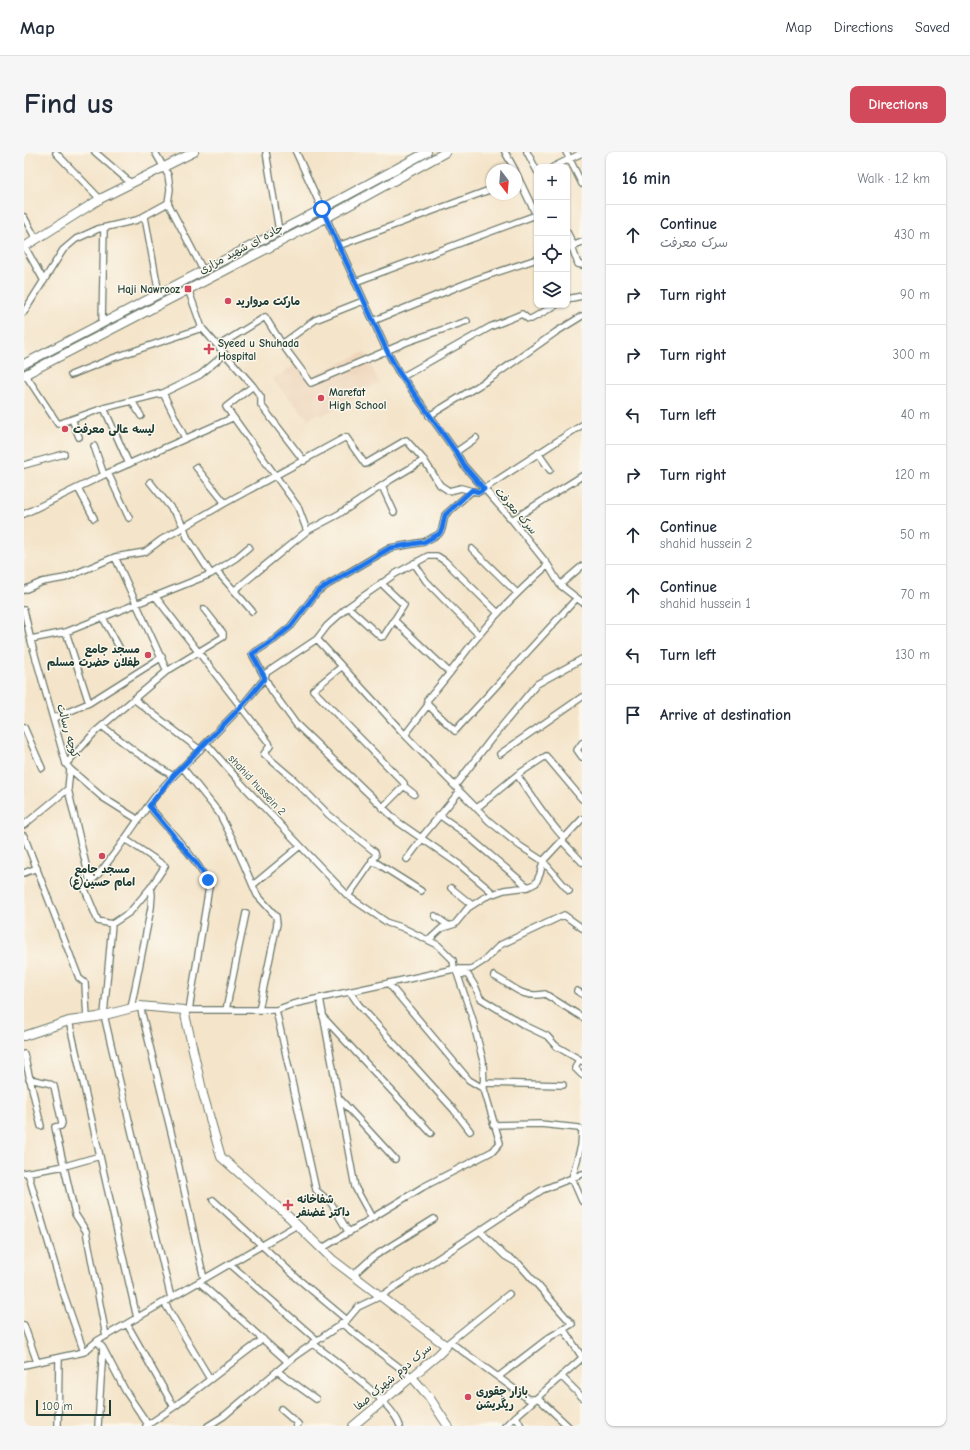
<!DOCTYPE html>
<html lang="en">
<head>
<meta charset="utf-8">
<style>
	:root { --surface:#fff; --page:#f6f6f7; --text:#1f2937; --muted:#747a83; --line:#e0e1e3; --accent:#d1495b }
	body { margin:0; font-family:"Comic Neue","Playpen Sans Arabic",sans-serif; background:var(--page); color:var(--text) }
	.controls { position:absolute; right:12px; top:12px; display:grid; overflow:hidden; border-radius:8px; box-shadow:0 1px 3px #0004 }
	.controls button { width:36px; height:36px; display:grid; place-items:center; padding:0; border:0; border-bottom:1px solid var(--line); background:var(--surface); color:var(--text); font:20px sans-serif }
	.compass { position:absolute; left:462px; top:12px; width:36px; height:36px; border-radius:50%; background:var(--surface); box-shadow:0 1px 3px #0004; rotate:164deg }
	.scale { position:absolute; left:12px; bottom:10px; width:75px; box-sizing:border-box; padding-left:4px; border:2px solid #1f3d34; border-top:0; font-size:11px; line-height:14px; white-space:nowrap; color:#1f3d34; -webkit-text-stroke:3px #fbf7ec; paint-order:stroke }
	.stop { position:absolute; width:12px; height:12px; margin:-9px; border:3px solid #1a73e8; border-radius:50%; background:#fff }
	.stop.end { background:#1a73e8; border-color:#fff; box-shadow:0 1px 4px #0008 }
	.list { margin:0; padding:0; list-style:none }
	h2 { display:flex; justify-content:space-between; align-items:center; height:52px; margin:0; padding:0 16px; font-size:17px }
	h2 small { font-size:13px; font-weight:400; color:var(--muted) }
	.list li { display:grid; grid-template-columns:26px 1fr auto; gap:12px; align-items:center; box-sizing:border-box; height:60px; padding:0 16px; border-top:1px solid var(--line) }
	.list b { display:block; font-size:15px; white-space:nowrap }
	.list p { margin:0; font-size:13px; white-space:nowrap; color:var(--muted) }
	.list em { font-size:13px; font-style:normal; color:var(--muted) }
	.icon { flex:none; width:22px; height:22px; fill:none; stroke:currentColor; stroke-width:2; stroke-linecap:round; stroke-linejoin:round }
	.map { position:relative; flex:none; width:558px; height:1274px; overflow:hidden; border-radius:8px }
	header { display:flex; align-items:center; gap:24px; box-sizing:border-box; height:56px; padding:0 20px; background:var(--surface); border-bottom:1px solid var(--line) }
	header strong { font-size:19px }
	nav { display:flex; gap:22px; margin-inline-start:auto; font-size:14px }
	.intro { display:flex; align-items:center; justify-content:space-between; box-sizing:border-box; height:96px; padding:0 24px }
	h1 { margin:0; font-size:28px }
	.button { padding:10px 18px; border-radius:8px; background:var(--accent); color:#fff; font-size:14px; font-weight:700 }
	main { display:flex; gap:24px; padding:0 24px }
	aside { flex:1; background:var(--surface); border-radius:8px; box-shadow:0 1px 3px #0004 }
	.map>svg:first-child { display:block }
</style>
</head>
<body>
<header>
<strong>Map</strong>
<nav><a>Map</a><a>Directions</a><a>Saved</a></nav>
</header>
<div class="intro"><h1>Find us</h1><a class="button">Directions</a></div>
<main>
<div class="map">
<svg width="558" height="1274" viewBox="0 0 558 1274">
	<rect width="100%" height="100%" fill="#fbf7ec"/>
	<filter id="ink" filterUnits="userSpaceOnUse"><feTurbulence type="fractalNoise" baseFrequency=".025" numOctaves="2"/><feDisplacementMap in="SourceGraphic" scale="8" xChannelSelector="R" yChannelSelector="G"/><feConvolveMatrix kernelMatrix="1 2 1 2 8 2 1 2 1" color-interpolation-filters="sRGB"/></filter>
	<filter id="wash" filterUnits="userSpaceOnUse"><feTurbulence type="fractalNoise" baseFrequency=".012" numOctaves="4" result="noise"/><feDisplacementMap in="SourceGraphic" scale="16" xChannelSelector="R" yChannelSelector="G"/><feGaussianBlur stdDeviation="0.9" result="paint"/><feColorMatrix in="noise" values="0 0 0 0 0 0 0 0 0 0 0 0 0 0 0 0 0 1.4 0 .05"/><feComposite in="paint" operator="in"/></filter>
	<g filter="url(#wash)">
		<rect width="100%" height="100%" fill="#f4e4c9"/>
		<path fill="#efd6bb" d="M341,200L355,231L298,264L294,262L284,267L248,227L275,211L285,225Z"/>
	</g>
	<g filter="url(#ink)">
		<g fill="none" stroke-linecap="round" stroke-linejoin="round">
			<g stroke="#6a7768" stroke-width="8">
				<path id="street" d="M71,0L108,32
					M131,0L144,23L146,37L144,51L179,118
					M242,0L255,79
					M272,0L363,199L374,219L432,300L440,314L488,368L524,413L536,433L558,450
					M481,0L491,18
					M503,0L513,19
					M542,0L558,32
					M32,1L76,47
					M529,15L558,1
					M492,21L513,65
					M0,65L12,87
					M121,65L135,142
					M543,80L550,94
					M314,94L468,37
					M1,95L20,129
					M548,95L554,112L558,113
					M543,96L558,90
					M331,130L512,63
					M164,137L178,176L229,234L237,245V253L280,309
					M543,147L558,144
					M0,160L39,98L52,87L74,77L113,68L144,51
					M349,169L453,127L513,107
					M78,172L80,76
					M258,192L291,168L339,149
					M194,194L241,165L258,192L287,231L383,190L443,169
					M1,222L34,272L80,256L139,241L176,223L201,202
					M47,223L89,206L178,176
					M378,225L466,175L498,162L504,167H507L532,153
					M229,234L202,255L274,355L283,379
					M139,241L161,286
					M108,249L117,264
					M80,256L105,312
					M405,264L467,226L532,180L558,164
					M48,267L55,285
					M70,294L80,323
					M432,300L452,286
					M514,301L526,318
					M0,313L40,302
					M172,315L201,351
					M84,321L105,366
					M126,330L154,365L160,375L163,385L187,422
					M358,334L370,360
					M54,336L70,366
					M0,362L84,321L208,266
					M488,368L558,324
					M448,397L493,441
					M91,405L143,519
					M390,411L402,429L455,483
					M193,419L228,459
					M536,433L558,414
					M0,438L18,430L41,426L91,405L121,400L137,388L201,351L322,285L341,312L382,288L400,308L416,333L425,339L437,336L448,339
					M211,438L283,379L315,362L368,327L400,308
					M131,444L245,591L246,594L240,602L269,627L305,663L351,700L352,704L324,744
					M324,455L357,485L360,484L380,453L357,431
					M0,458L7,489L42,612L46,617L44,637L66,730
					M79,466L95,495
					M370,468L426,521
					M42,480L65,551
					M7,487L42,480L187,422L212,406L225,395
					M293,487L381,583L465,669L496,694L519,709L545,739
					M317,515L289,538L380,631V634L358,656
					M111,548L176,598
					M404,553L431,579L552,447
					M30,566L65,551L138,505
					M78,574L113,601L149,624
					M0,575L18,616
					M381,583L404,553L403,548C421,529 435,508 451,488C473,460 498,436 524,413
					M182,591L218,554L241,526L242,521L293,487L303,474L324,455L371,422L404,404H413L421,409L474,461
					M558,591L553,598L558,605
					M476,602L558,545
					M42,612L72,579L143,519L199,485V481L180,457
					M159,616L195,661L209,688L233,743L252,764L253,772L235,858
					M46,617L78,645L113,667
					M493,623C509,645 522,667 540,686
					M380,634L390,642
					M431,634L468,586L513,532L558,507
					M125,654C139,672 181,715 185,735L165,858
					M453,656L493,623L522,604L558,647
					M415,663L438,679L504,735
					M0,673L44,637
					M0,684L55,826L61,831L63,866
					M397,686L436,639
					M538,689L558,710
					M383,707L398,687
					M348,708L397,739
					M0,721L13,716
					M229,733L276,694
					M427,736L448,753
					M468,740L436,713L374,670L272,572L248,539L228,502L250,488L267,474L293,440L305,432L366,396L400,390L415,382L418,377L421,363L448,339L455,340L558,273
					M411,764L425,774
					M88,772L106,760L127,735L141,714L101,687
					M405,788L418,776L431,772L444,756L461,745L480,738L504,735L512,731L516,722L519,709L558,667
					M470,824C490,834 497,847 521,842L558,865
					M364,831L445,928L460,937
					M553,839L558,842
					M326,840L335,853L430,958L446,979
					M296,846L331,1035L348,1066
					M116,854L148,984L180,1127
					M107,856L127,756L128,743L127,735
					M160,858H252L269,852L430,817H447L461,808L476,793L540,763L558,776
					M202,858L222,761
					M252,858L292,1038L307,1051L325,1081
					M299,865L407,981
					M45,869L113,1166
					M0,902L17,974
					M555,907L551,916L558,923
					M5,927L24,931L30,934L38,971L37,974L31,975L32,980L51,1062L62,1079L82,1184
					M459,931L539,933
					M315,946L371,1007
					M469,973L516,972L555,976L558,978
					M558,980L557,994L548,1026L558,1049
					M0,1021L41,1014L76,1004
					M4,1021L38,1137L60,1200
					M189,1048L273,1126L323,1168
					M456,1079L481,1104L495,1112L548,1172L526,1185L474,1225
					M297,1097L399,1035L469,999L476,991L460,937L459,909L448,865L433,821
					M206,1112L293,1188
					M329,1123L349,1105L410,1067
					M175,1130L264,1210
					M147,1146L80,863L88,772L74,769L60,735V732C73,728 82,712 90,702C105,682 118,661 133,642C148,624 166,609 182,591L216,630L324,744L364,771L377,775L414,793L429,808L430,817L433,821L444,823L452,836L456,846L500,873L523,884L532,894L558,909
					M140,1150L186,1227
					M317,1171L388,1225
					M103,1172L150,1255
					M0,1173L13,1210
					M540,1178L558,1205
					M73,1189L79,1196L74,1274
					M426,1190L504,1247H515L544,1274
					M288,1191C310,1208 369,1250 376,1274
					M424,1191L485,1142
					M79,1196L102,1240L125,1274
					M0,1213L60,1200L73,1189L273,1073
					M253,1219L292,1247
					M537,1224L558,1245
					M257,1257L274,1272L272,1274
					M492,1264L497,1274
					M34,1274L35,1206
					M122,1274L150,1255L239,1187
					M184,1274L200,1264L271,1204L323,1168L334,1155L357,1144L518,1038L558,1022
					M481,1274L558,1206"/>
			</g>
			<g stroke="#6a7768" stroke-width="10">
				<path id="secondary" d="M0,95L76,47L170,0
					M0,212L298,57L403,0
					M0,223L302,66L422,0
					M0,884L45,869L73,865L116,854L160,858L179,942L197,1005L265,1065L309,1108L421,1193L422,1195L414,1203L329,1274
					M388,1225L405,1245L424,1274"/>
			</g>
			<use href="#street" stroke="#fff" stroke-width="5.5"/>
			<use href="#secondary" stroke="#fff" stroke-width="8"/>
		</g>
	</g>
	<g fill="none" stroke-linecap="round" stroke-linejoin="round" filter="url(#ink)">
		<path stroke="#1a73e8" stroke-width="5" d="M184,728L173,712L125,654L149,624L218,554L241,526L228,502L250,488L267,474L293,440L305,432L366,396L400,390L415,382L418,377L421,363L448,338L455,340L460,337L440,314L432,300L374,219L363,199L298,57"/>
	</g>
	<g fill="#d1495b" stroke="#fbf7ec" stroke-width="1.5">
		<rect x="160" y="133" width="8" height="8" rx="2"/>
		<circle cx="204" cy="149" r="4"/>
		<path d="M183 191h4v4h4v4h-4v4h-4v-4h-4v-4h4z"/>
		<circle cx="297" cy="246" r="4"/>
		<circle cx="41" cy="277" r="4"/>
		<circle cx="124" cy="503" r="4"/>
		<circle cx="78" cy="704" r="4"/>
		<path d="M262 1047h4v4h4v4h-4v4h-4v-4h-4v-4h4z"/>
		<circle cx="444" cy="1245" r="4"/>
	</g>
	<g text-anchor="middle" dominant-baseline="central" stroke-width="3" stroke-linejoin="round" paint-order="stroke">
		<g font-size="11" fill="#1f3d34" stroke="#fbf7ec">
			<text transform="translate(217 97) rotate(-28)">جاده ای شهید مزاری</text>
			<text transform="translate(492 359) rotate(49)">سرک معرفت</text>
			<text transform="translate(44 579) rotate(74)">کوچه رسالت</text>
			<text transform="translate(233 633) rotate(47)">shahid hussein 2</text>
			<text transform="translate(369 1225) rotate(-40)">سرک دوم شهرک صفا</text>
		</g>
		<g font-size="11" font-weight="bold" fill="#1f3d34" stroke="#fbf7ec" text-anchor="start">
			<text x="156" y="137" text-anchor="end">Haji Nawrooz</text>
			<text x="212" y="149">مارکت مروارید</text>
			<text x="194" y="191">Syeed u Shuhada<tspan x="194" dy="13">Hospital</tspan></text>
			<text x="305" y="240">Marefat<tspan x="305" dy="13">High School</tspan></text>
			<text x="49" y="277">لیسه عالی معرفت</text>
			<text x="116" y="497" text-anchor="end">مسجد جامع<tspan x="116" dy="13">طفلان حضرت مسلم</tspan></text>
			<text x="78" y="717" text-anchor="middle">مسجد جامع<tspan x="78" dy="13">امام حسین(ع)</tspan></text>
			<text x="273" y="1047">شفاخانه<tspan x="273" dy="13">داکتر غضنفر</tspan></text>
			<text x="452" y="1239">بازار چقوری<tspan x="452" dy="13">ریگریشن</tspan></text>
		</g>
	</g>
</svg>
<div class="controls">
<button>+</button>
<button>−</button>
<button><svg class="icon" aria-label="locate" viewBox="0 0 24 24"><circle cx="12" cy="12" r="6"/><path d="M12 2v4M12 18v4M2 12h4M18 12h4"/></svg></button>
<button><svg class="icon" aria-label="layers" viewBox="0 0 24 24"><path d="M12 4l9 5-9 5-9-5zM3 14l9 5 9-5"/></svg></button>
</div>
<svg class="compass" viewBox="-18 -18 36 36"><path d="M0-13l5 13h-10z" fill="#e53935"/><path d="M0 13l5-13h-10z" fill="#747a83"/></svg>
<div class="scale">100 m</div>
<div class="stop" style="left:298px;top:57px"></div>
<div class="stop end" style="left:184px;top:728px"></div>
</div>
<aside>
<h2>16 min<small>Walk · 1.2 km</small></h2>
<ul class="list">
<li><svg class="icon" aria-label="ahead" viewBox="0 0 24 24"><path d="M12 20V5M6 11l6-6 6 6"/></svg><div><b>Continue</b><p>سرک معرفت</p></div><em>430 m</em></li>
<li><svg class="icon" aria-label="right" viewBox="0 0 24 24"><path d="M7 20v-9h11M14 6l5 5-5 5"/></svg><div><b>Turn right</b></div><em>90 m</em></li>
<li><svg class="icon" aria-label="right" viewBox="0 0 24 24"><path d="M7 20v-9h11M14 6l5 5-5 5"/></svg><div><b>Turn right</b></div><em>300 m</em></li>
<li><svg class="icon" aria-label="left" viewBox="0 0 24 24"><path d="M17 20v-9H6M10 6l-5 5 5 5"/></svg><div><b>Turn left</b></div><em>40 m</em></li>
<li><svg class="icon" aria-label="right" viewBox="0 0 24 24"><path d="M7 20v-9h11M14 6l5 5-5 5"/></svg><div><b>Turn right</b></div><em>120 m</em></li>
<li><svg class="icon" aria-label="ahead" viewBox="0 0 24 24"><path d="M12 20V5M6 11l6-6 6 6"/></svg><div><b>Continue</b><p>shahid hussein 2</p></div><em>50 m</em></li>
<li><svg class="icon" aria-label="ahead" viewBox="0 0 24 24"><path d="M12 20V5M6 11l6-6 6 6"/></svg><div><b>Continue</b><p>shahid hussein 1</p></div><em>70 m</em></li>
<li><svg class="icon" aria-label="left" viewBox="0 0 24 24"><path d="M17 20v-9H6M10 6l-5 5 5 5"/></svg><div><b>Turn left</b></div><em>130 m</em></li>
<li><svg class="icon" aria-label="arrive" viewBox="0 0 24 24"><path d="M6 21V4h12l-3 4 3 4H6"/></svg><div><b>Arrive at destination</b></div></li>
</ul>
</aside>
</main>
</body>
</html>
